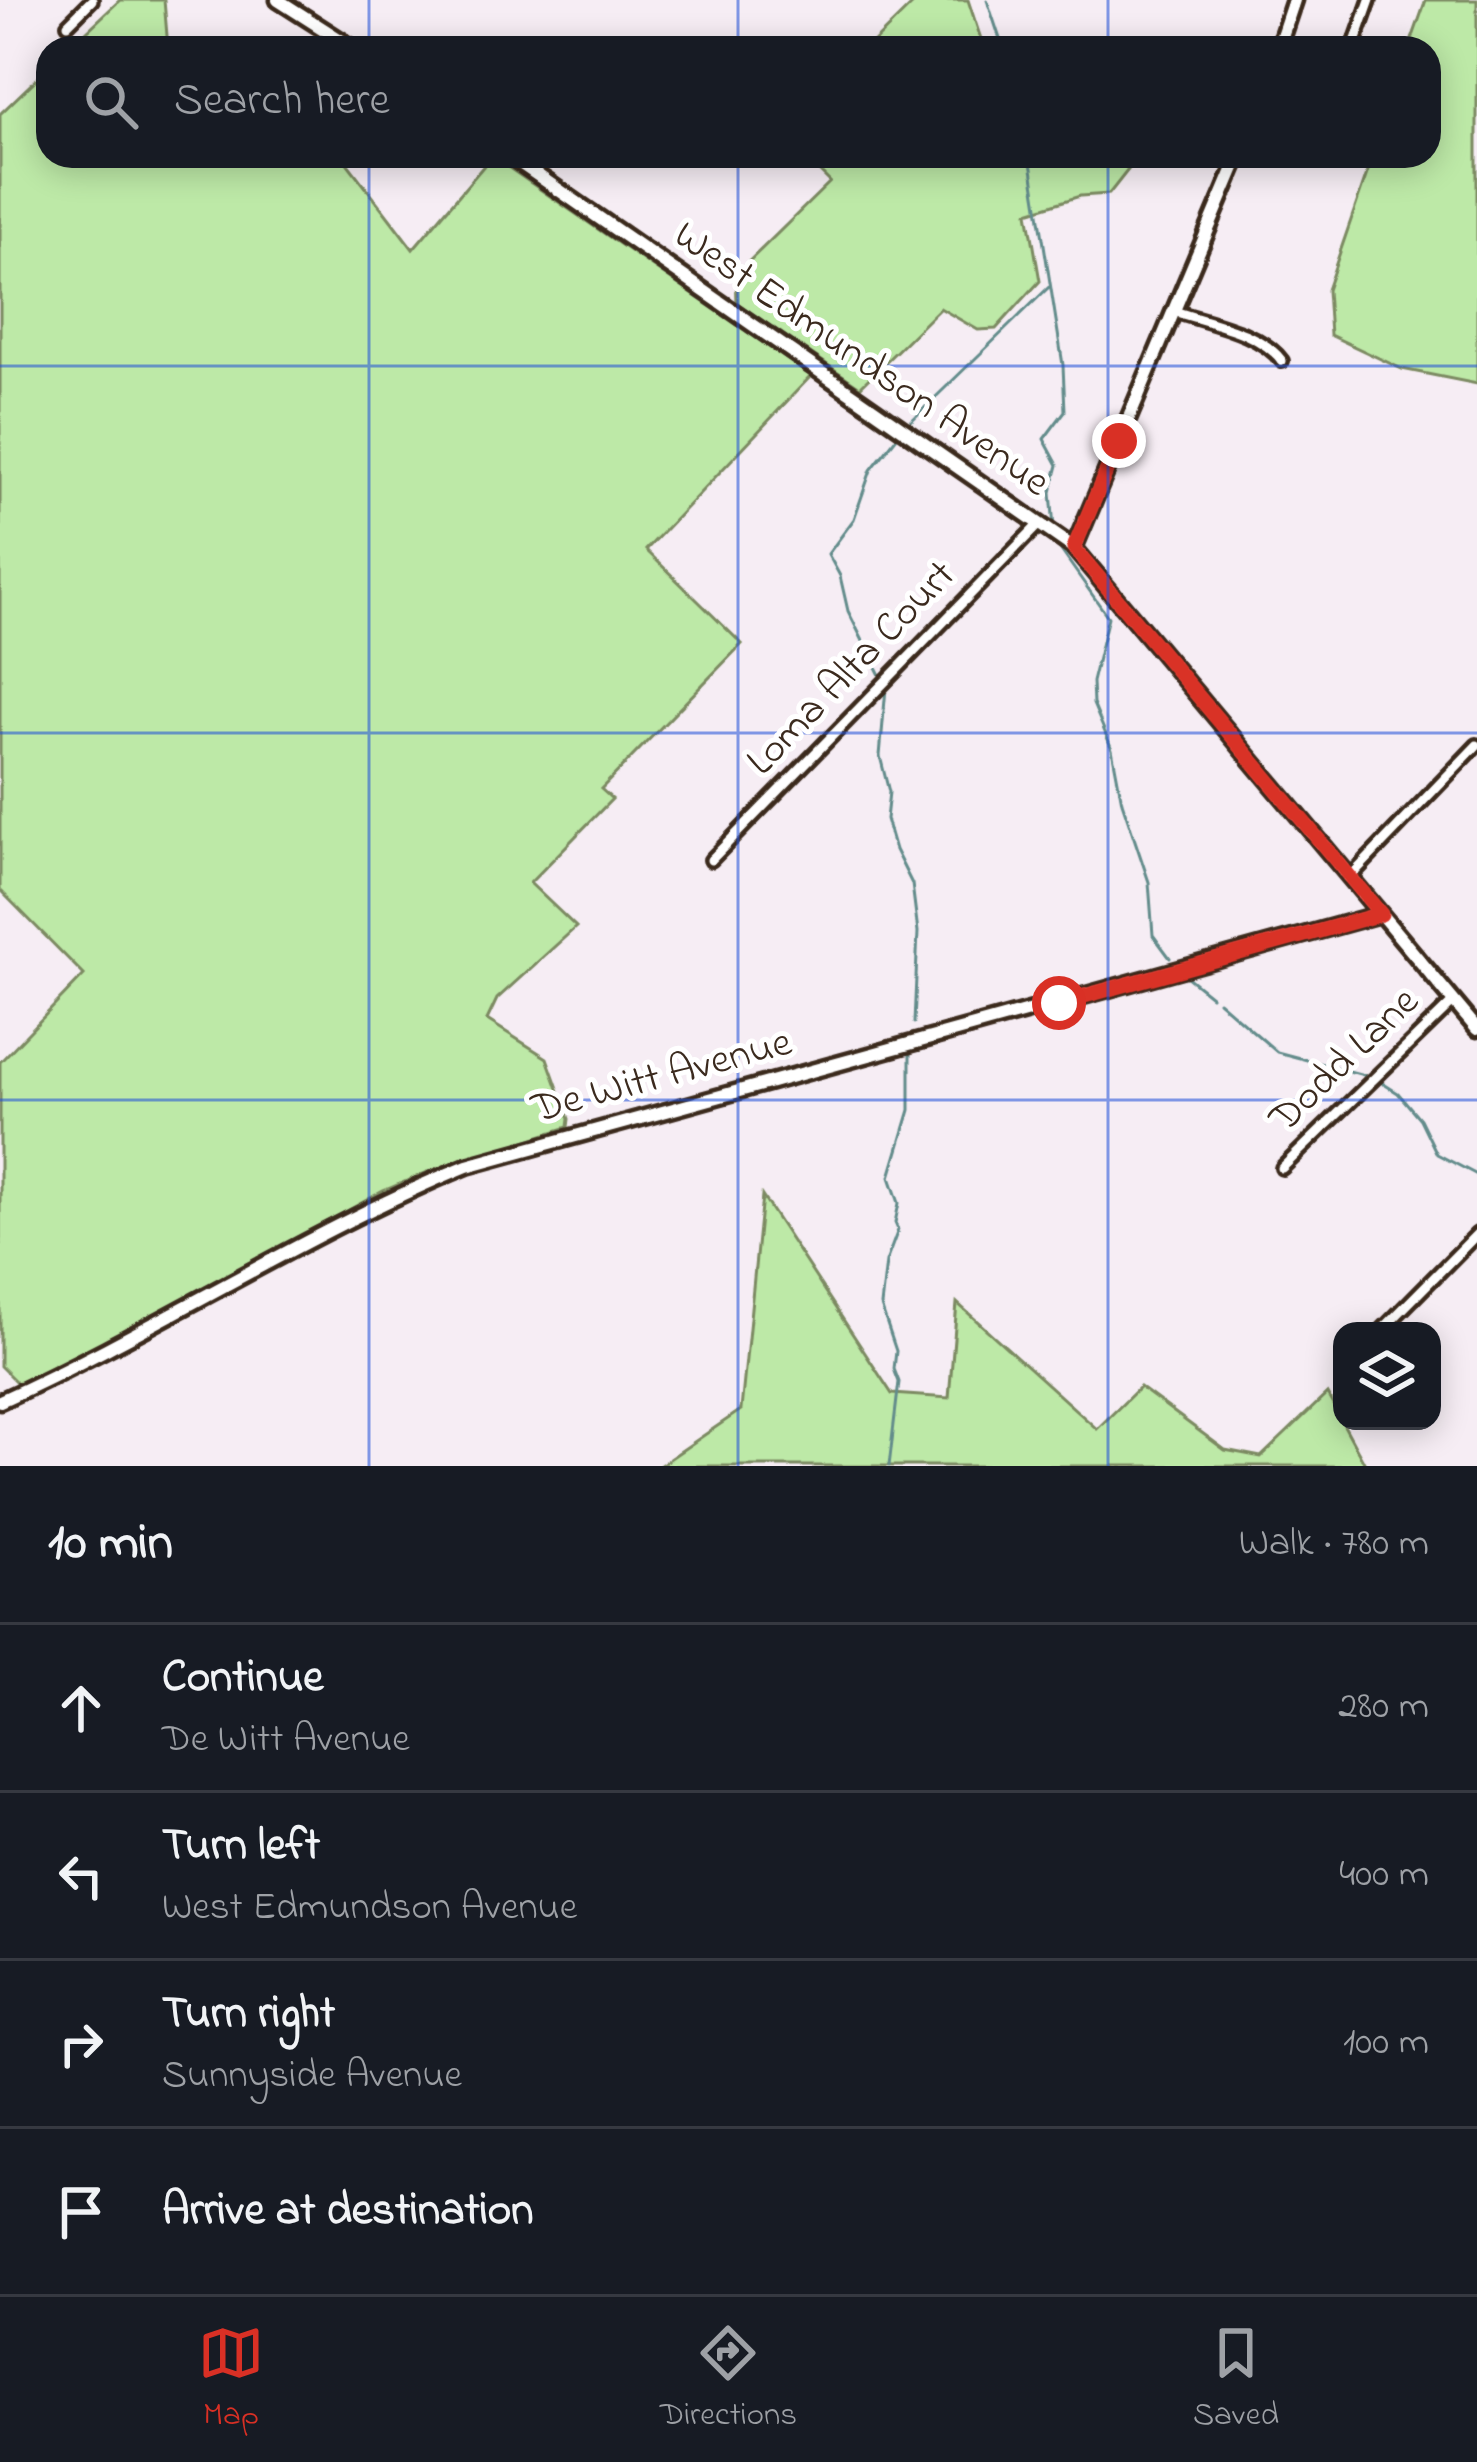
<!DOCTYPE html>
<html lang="en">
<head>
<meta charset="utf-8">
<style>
	:root { --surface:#171b24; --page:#20242c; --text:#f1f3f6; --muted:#9ea1a6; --line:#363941; --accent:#d93025 }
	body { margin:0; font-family:"Indie Flower",sans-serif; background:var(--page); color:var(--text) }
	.controls { position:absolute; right:36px; bottom:36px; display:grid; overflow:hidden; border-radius:24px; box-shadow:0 6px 30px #0003 }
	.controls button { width:108px; height:108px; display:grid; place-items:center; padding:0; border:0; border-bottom:3px solid var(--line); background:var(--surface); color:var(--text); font:60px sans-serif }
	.stop { position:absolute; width:36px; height:36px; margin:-27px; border:9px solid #d93025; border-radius:50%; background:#fff }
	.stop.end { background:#d93025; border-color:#fff; box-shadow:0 3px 12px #0008 }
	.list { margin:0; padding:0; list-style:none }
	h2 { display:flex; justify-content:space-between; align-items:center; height:156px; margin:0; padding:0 48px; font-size:51px }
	h2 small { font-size:39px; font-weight:400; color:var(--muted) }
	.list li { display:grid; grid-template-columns:78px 1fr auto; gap:36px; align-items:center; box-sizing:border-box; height:168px; padding:0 48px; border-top:3px solid var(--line) }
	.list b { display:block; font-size:45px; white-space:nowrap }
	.list p { margin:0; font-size:39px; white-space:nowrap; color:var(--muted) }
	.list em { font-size:39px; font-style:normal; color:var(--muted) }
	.icon { flex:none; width:66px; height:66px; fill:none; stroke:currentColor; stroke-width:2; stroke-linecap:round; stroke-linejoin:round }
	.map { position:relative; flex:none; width:1477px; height:1466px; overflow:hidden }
	.search { position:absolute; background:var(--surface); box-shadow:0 6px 30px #0003; left:36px; right:36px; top:36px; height:132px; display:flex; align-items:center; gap:30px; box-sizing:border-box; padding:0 42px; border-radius:36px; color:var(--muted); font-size:45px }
	.sheet { height:828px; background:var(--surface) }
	nav { display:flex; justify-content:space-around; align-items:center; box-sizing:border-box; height:168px; border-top:3px solid var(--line); background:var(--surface); font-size:33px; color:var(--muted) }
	nav a { display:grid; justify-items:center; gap:6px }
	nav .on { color:var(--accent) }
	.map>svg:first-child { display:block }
</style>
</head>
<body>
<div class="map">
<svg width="1477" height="1466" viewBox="0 0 1477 1466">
	<rect width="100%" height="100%" fill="#f6edf4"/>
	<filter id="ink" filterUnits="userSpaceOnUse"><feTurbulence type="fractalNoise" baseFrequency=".00833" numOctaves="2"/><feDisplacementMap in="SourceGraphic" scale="24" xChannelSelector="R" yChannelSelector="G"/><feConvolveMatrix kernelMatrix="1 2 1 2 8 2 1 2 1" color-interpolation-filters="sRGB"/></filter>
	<g filter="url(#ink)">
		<path fill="#bde9a7" stroke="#7c8a62" stroke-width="3" d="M120,0H164L168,48H69Z
			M917,0H968L984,48H868Z
			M1426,0H1477V384L1402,369L1330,335L1327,290L1373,156H1429V48H1409Z
			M48,68V156H342L413,249L492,156L811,376L646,550L742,644L601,789L612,799L530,883L576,927L497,999L487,1020L547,1058L569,1119L568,1127L428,1172L383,1191L94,1350L19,1385L0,1366V1062L84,975L0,890V114Z
			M804,156H1108L1131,166L1109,194L1080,196L1028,212L1040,281L996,329L978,330L940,308L860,387L737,303L736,274L830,182Z
			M762,1196L892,1394L949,1398L957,1303L1097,1429L1140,1387L1225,1450L1261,1457L1327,1394L1366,1466H659L741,1410Z"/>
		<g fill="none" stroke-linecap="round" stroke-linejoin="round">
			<path stroke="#638c8b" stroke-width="3" d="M987,0L1003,48
				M1030,156L1063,365L1065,411L1044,439L1058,465L1051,492L1054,528
				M908,424L1049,287
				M1055,542L1108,617L1092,682L1093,704L1112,749L1122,802L1149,882L1153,935L1170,958
				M881,677L848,611L840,576L828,554L854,519L871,470L897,437
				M886,688L880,756L889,792L886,819L895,850L912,884L918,932L914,1023
				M1186,976L1211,996
				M1218,1001L1277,1052L1364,1075
				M1379,1081L1398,1093L1420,1119L1437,1154L1477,1175
				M889,1466L899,1382L894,1369L896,1351L881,1306L886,1262L898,1230L895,1223L899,1203L890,1177L910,1110V1049"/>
			<g stroke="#3b2a1e" stroke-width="18">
				<path id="minor" d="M68,24L92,0
					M1353,48L1370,0
					M1174,311C1208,323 1260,331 1282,361
					M711,860L1039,524
					M1350,877L1477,745
					M1282,1168L1454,1001
					M1381,1331L1477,1234"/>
			</g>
			<g stroke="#3b2a1e" stroke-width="21">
				<path id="tertiary" d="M278,0L353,48
					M1278,48L1294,0
					M510,156L1074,548L1477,1029
					M1074,548L1239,156
					M0,1401C159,1329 306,1232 467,1166L1380,914"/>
			</g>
			<use href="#minor" stroke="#fff" stroke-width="9"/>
			<use href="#tertiary" stroke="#fff" stroke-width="12"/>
		</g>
	</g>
	<g fill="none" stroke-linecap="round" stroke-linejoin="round" filter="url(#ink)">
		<path stroke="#d93025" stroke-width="15" d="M1059,1003L1381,914L1074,548L1119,441"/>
	</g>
	<path fill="none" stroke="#1d4ed8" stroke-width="3" stroke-opacity="0.55" d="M369,0V48M738,0V48M1108,0V48M369,156V1466M738,156V1466M1108,156V1466M0,366H1477M0,733H1477M0,1100H1477"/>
	<g text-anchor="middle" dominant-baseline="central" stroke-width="10" stroke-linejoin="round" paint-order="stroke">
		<g font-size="42" fill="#3b2a1e" stroke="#fff">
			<text transform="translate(861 360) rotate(35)">West Edmundson Avenue</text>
			<text transform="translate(852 669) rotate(-46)">Loma Alta Court</text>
			<text transform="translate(1345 1061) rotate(-44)">Dodd Lane</text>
			<text transform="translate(662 1077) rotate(-15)">De Witt Avenue</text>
		</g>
	</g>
</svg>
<div class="controls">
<button><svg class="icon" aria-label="layers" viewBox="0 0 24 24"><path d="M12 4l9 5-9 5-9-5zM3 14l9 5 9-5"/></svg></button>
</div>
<div class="stop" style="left:1059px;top:1003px"></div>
<div class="stop end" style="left:1119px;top:441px"></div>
<div class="search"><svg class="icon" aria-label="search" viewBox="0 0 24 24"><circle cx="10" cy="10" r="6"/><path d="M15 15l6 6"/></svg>Search here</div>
</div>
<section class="sheet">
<h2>10 min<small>Walk · 780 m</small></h2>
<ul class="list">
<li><svg class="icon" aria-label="ahead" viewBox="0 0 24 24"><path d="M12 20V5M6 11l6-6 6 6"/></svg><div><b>Continue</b><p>De Witt Avenue</p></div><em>280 m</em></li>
<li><svg class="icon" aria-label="left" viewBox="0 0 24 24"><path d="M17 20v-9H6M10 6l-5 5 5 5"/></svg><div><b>Turn left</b><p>West Edmundson Avenue</p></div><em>400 m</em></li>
<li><svg class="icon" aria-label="right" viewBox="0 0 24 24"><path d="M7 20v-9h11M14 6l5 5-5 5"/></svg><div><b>Turn right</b><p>Sunnyside Avenue</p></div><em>100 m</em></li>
<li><svg class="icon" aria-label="arrive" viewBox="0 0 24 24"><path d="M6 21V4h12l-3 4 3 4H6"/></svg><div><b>Arrive at destination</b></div></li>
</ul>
</section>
<nav>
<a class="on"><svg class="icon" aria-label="map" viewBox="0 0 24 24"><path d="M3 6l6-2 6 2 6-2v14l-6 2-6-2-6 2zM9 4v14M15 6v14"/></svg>Map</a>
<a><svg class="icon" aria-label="directions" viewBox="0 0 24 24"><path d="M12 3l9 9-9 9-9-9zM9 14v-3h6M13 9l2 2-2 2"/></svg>Directions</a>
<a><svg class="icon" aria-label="saved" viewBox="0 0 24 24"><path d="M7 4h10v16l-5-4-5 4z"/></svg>Saved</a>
</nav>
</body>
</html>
